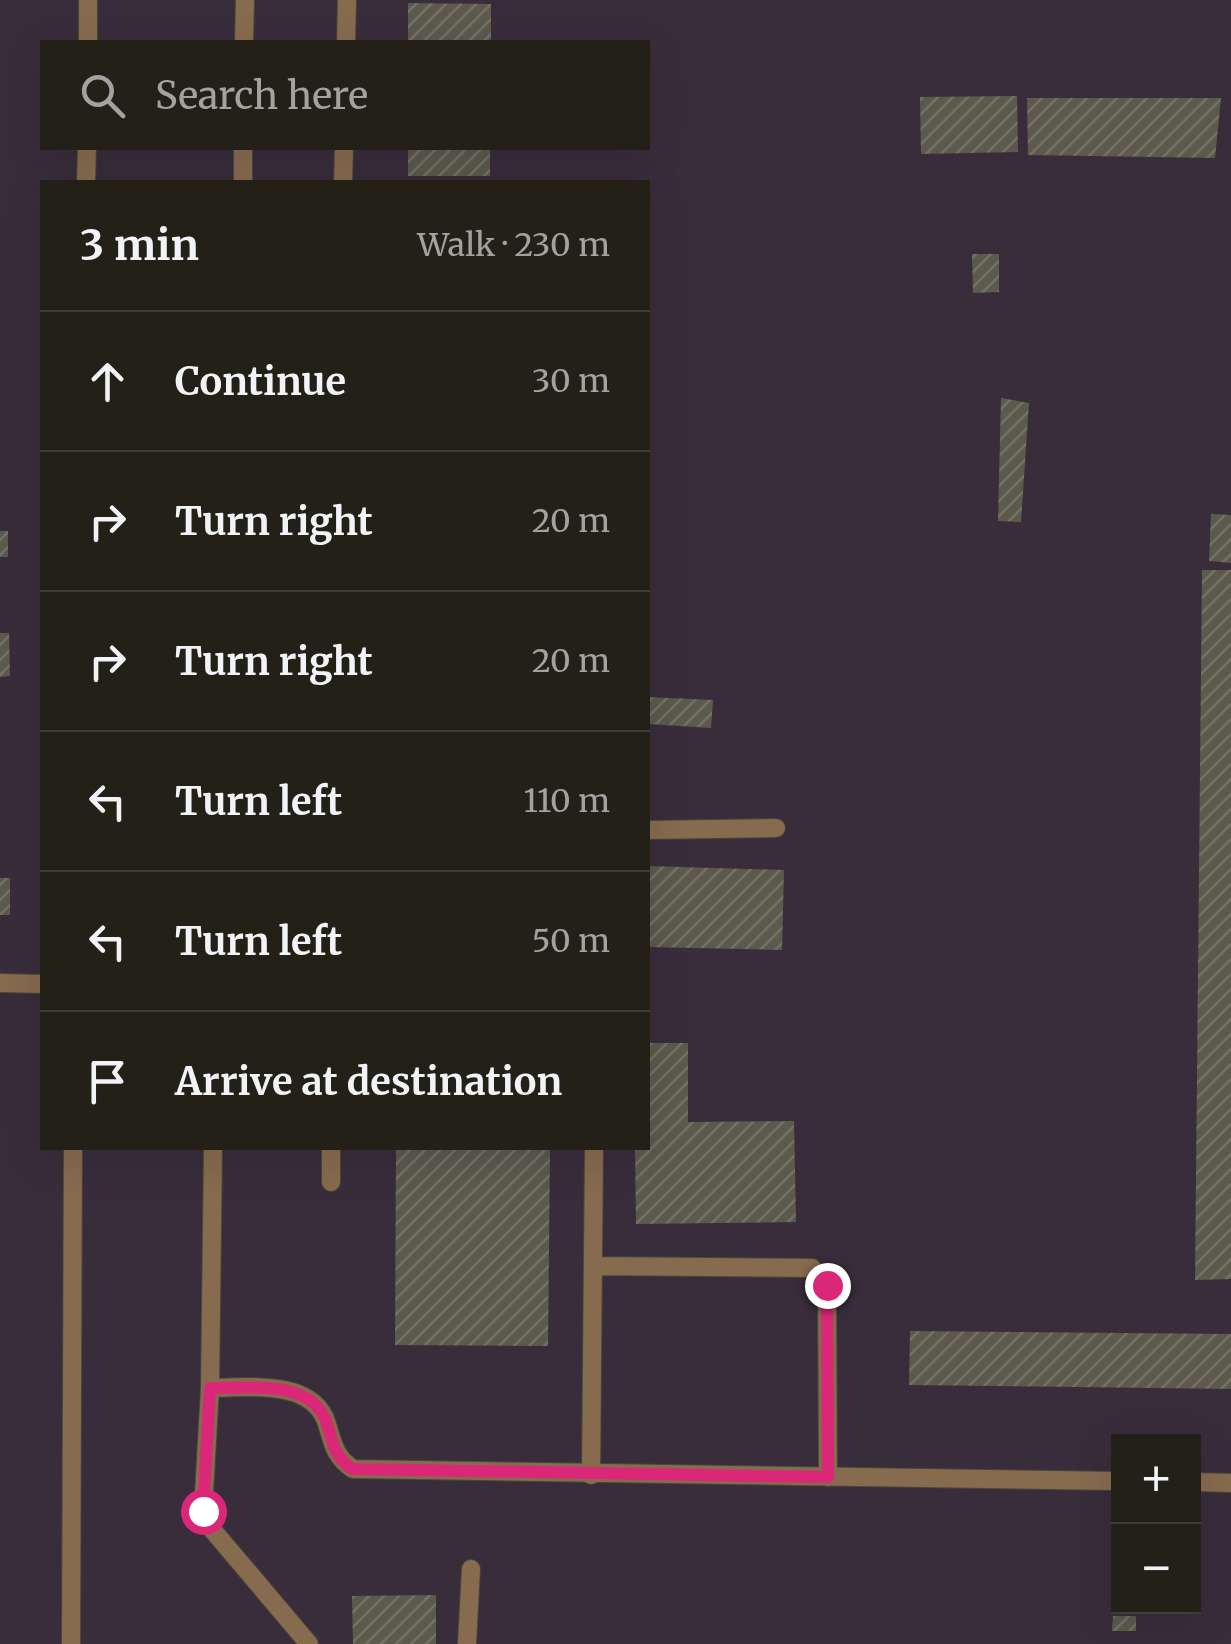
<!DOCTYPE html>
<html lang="en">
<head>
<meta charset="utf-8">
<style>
	:root { --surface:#222017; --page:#2a2820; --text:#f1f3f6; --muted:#a2a3a1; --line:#3f3e36 }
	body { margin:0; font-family:Merriweather,serif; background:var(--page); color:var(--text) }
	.controls { position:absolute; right:30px; bottom:30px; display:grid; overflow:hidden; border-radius:0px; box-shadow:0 10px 40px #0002 }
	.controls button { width:90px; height:90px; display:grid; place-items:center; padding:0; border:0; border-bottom:2px solid var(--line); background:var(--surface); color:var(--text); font:50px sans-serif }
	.stop { position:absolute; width:30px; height:30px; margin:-22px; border:8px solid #db2777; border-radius:50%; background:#fff }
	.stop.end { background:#db2777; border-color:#fff; box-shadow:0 2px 10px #0008 }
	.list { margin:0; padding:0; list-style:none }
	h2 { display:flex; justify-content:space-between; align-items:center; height:130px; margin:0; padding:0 40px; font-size:42px }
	h2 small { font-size:32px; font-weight:400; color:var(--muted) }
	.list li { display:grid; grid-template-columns:65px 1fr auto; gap:30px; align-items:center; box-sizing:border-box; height:140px; padding:0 40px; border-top:2px solid var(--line) }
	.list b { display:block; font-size:38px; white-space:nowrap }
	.list em { font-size:32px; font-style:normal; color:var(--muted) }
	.icon { flex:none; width:55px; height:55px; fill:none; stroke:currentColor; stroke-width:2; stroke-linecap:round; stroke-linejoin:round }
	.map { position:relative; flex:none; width:1231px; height:1644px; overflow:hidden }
	.search { position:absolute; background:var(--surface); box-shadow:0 10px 40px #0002; left:40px; top:40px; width:610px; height:110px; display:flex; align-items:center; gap:25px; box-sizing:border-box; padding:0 35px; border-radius:0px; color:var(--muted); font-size:38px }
	.panel { position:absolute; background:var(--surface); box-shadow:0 10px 40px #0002; left:40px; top:180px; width:610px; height:970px; border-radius:0px }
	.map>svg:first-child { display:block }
</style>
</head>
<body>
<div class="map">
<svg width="1231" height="1644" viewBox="0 0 1231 1644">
	<defs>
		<pattern id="building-hatch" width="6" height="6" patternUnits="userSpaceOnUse" patternTransform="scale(2.5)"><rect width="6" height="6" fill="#5c5a4d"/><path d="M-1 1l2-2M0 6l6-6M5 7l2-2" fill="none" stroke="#737166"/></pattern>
	</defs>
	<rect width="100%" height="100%" fill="#2d2b1f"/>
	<path fill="#392d3b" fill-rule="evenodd" d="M0,0H1231V1644H0ZM42,42H648V148H42ZM42,182H648V1148H42ZM1118,1442H1194V1606H1118Z"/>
	<path fill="url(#building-hatch)" d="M408,3L491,4V42H408Z
		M1017,96L1018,152L921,154L920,97Z
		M1027,98H1221L1215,158L1028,155Z
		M408,148H490V176H408Z
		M972,254H999V292L973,293Z
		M1001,398L1029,403L1021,522L998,521Z
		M1211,514L1231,515V563L1209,561Z
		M0,531H8V557H0Z
		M1202,570H1231V1279L1195,1280Z
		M0,633H9L10,676L0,677Z
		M648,697L713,700L711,728L648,724Z
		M648,866L784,870L782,950L648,947Z
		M0,878H10V915H0Z
		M648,1043H688V1122L794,1121L796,1222L636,1224L635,1148H648Z
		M396,1148H550L548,1346L395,1345Z
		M910,1331L1231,1334V1389L909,1385Z
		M436,1595V1644H353L352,1596Z
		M1113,1616H1136V1631H1112Z"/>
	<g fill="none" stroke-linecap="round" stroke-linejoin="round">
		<g stroke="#49473c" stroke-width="20">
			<path id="service" d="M88,42V0
				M244,42L245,0
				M346,42L347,0
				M86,182L87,148
				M243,182V148
				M343,182L344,148
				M648,830L776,828
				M0,983L42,984
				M213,1148L210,1388L203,1511L210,1527L309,1644
				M331,1182V1148
				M595,1266L812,1268L827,1285L828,1477
				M210,1388C248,1388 313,1378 327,1424C333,1444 335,1457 353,1469L1118,1481
				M591,1475L594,1148
				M1194,1482L1231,1483
				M71,1644L73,1148
				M467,1644L471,1569"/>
		</g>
		<use href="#service" stroke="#876b4f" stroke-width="18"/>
	</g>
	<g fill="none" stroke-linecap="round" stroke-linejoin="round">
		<path stroke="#db2777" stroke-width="12" d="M203,1511L210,1388C248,1389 313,1378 327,1424C333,1444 335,1457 352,1469L828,1477L827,1285"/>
	</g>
</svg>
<div class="controls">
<button>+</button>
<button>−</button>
</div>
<div class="stop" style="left:203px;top:1511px"></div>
<div class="stop end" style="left:827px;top:1285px"></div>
<div class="search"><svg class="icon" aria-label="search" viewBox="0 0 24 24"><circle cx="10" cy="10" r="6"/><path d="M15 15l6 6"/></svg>Search here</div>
<section class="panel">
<h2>3 min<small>Walk · 230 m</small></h2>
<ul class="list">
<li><svg class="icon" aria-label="ahead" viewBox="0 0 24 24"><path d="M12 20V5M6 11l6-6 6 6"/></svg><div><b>Continue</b></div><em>30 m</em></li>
<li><svg class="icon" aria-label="right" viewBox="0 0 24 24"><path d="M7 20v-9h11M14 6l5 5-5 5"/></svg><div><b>Turn right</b></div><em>20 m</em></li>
<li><svg class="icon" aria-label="right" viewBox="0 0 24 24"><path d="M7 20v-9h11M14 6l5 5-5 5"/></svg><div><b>Turn right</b></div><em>20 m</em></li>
<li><svg class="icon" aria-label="left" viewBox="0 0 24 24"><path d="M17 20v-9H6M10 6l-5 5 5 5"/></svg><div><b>Turn left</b></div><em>110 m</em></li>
<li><svg class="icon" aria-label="left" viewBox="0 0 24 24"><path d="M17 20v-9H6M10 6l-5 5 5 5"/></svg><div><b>Turn left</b></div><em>50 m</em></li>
<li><svg class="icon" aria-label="arrive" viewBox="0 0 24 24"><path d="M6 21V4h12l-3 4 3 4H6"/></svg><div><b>Arrive at destination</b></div></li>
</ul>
</section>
</div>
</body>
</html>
